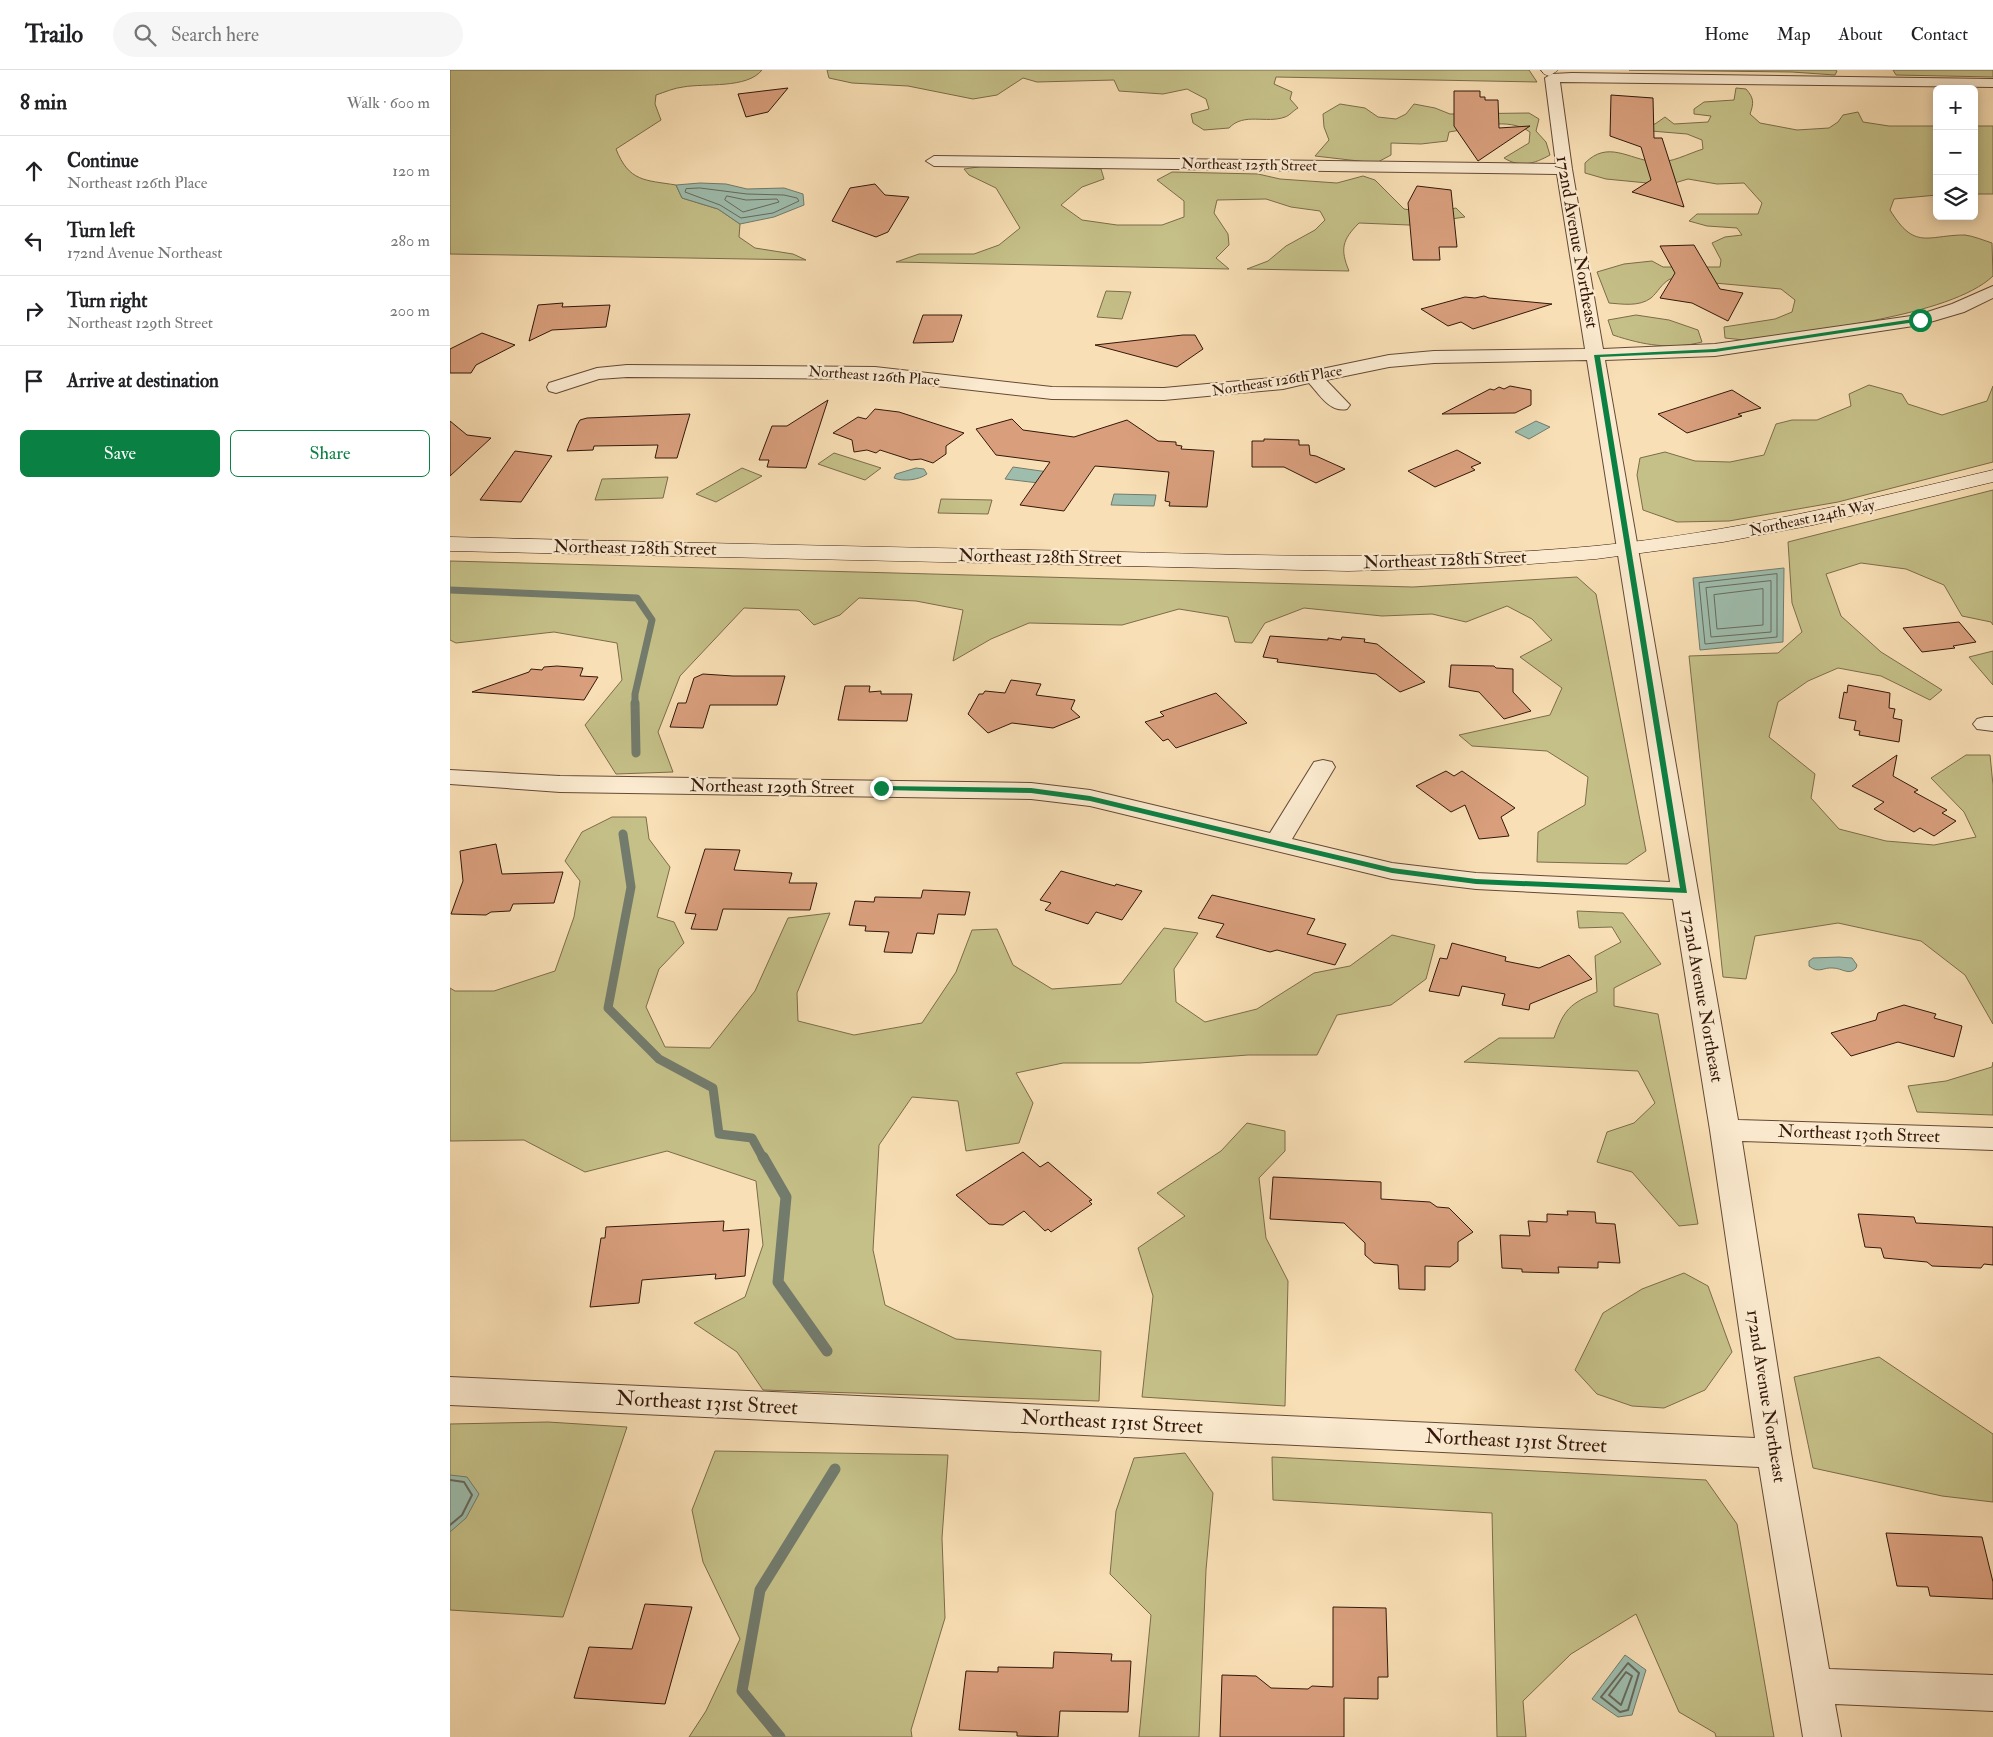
<!DOCTYPE html>
<html lang="en">
<head>
<meta charset="utf-8">
<style>
	:root { --surface:#fff; --page:#f6f6f6; --text:#202124; --muted:#757577; --line:#e0e0e0; --accent:#0b8043 }
	body { margin:0; font-family:"IM FELL Double Pica",serif; background:var(--page); color:var(--text) }
	.controls { position:absolute; right:15px; top:15px; display:grid; overflow:hidden; border-radius:8px; box-shadow:0 2px 12px #0003 }
	.controls button { width:45px; height:45px; display:grid; place-items:center; padding:0; border:0; border-bottom:1px solid var(--line); background:var(--surface); color:var(--text); font:25px sans-serif }
	.stop { position:absolute; width:15px; height:15px; margin:-11px; border:4px solid #0b8043; border-radius:50%; background:#fff }
	.stop.end { background:#0b8043; border-color:#fff; box-shadow:0 1px 5px #0008 }
	.list { margin:0; padding:0; list-style:none }
	h2 { display:flex; justify-content:space-between; align-items:center; height:65px; margin:0; padding:0 20px; font-size:21px }
	h2 small { font-size:16px; font-weight:400; color:var(--muted) }
	.list li { display:grid; grid-template-columns:32px 1fr auto; gap:15px; align-items:center; box-sizing:border-box; height:70px; padding:0 20px; border-top:1px solid var(--line) }
	.list b { display:block; font-size:19px; white-space:nowrap }
	.list p { margin:0; font-size:16px; white-space:nowrap; color:var(--muted) }
	.list em { font-size:16px; font-style:normal; color:var(--muted) }
	.actions { display:flex; gap:10px; padding:15px 20px }
	.actions a { flex:1; padding:11px 0; border:1px solid var(--accent); border-radius:8px; text-align:center; font-size:18px; color:var(--accent) }
	.actions .main { background:var(--accent); color:#fff }
	.icon { flex:none; width:28px; height:28px; fill:none; stroke:currentColor; stroke-width:2; stroke-linecap:round; stroke-linejoin:round }
	.map { position:relative; flex:none; width:1543px; height:1667px; overflow:hidden }
	header { display:flex; align-items:center; gap:30px; box-sizing:border-box; height:70px; padding:0 25px; background:var(--surface); border-bottom:1px solid var(--line) }
	header strong { font-size:24px }
	nav { display:flex; gap:28px; margin-inline-start:auto; font-size:18px }
	.search { width:350px; height:45px; background:var(--page); display:flex; align-items:center; gap:12px; box-sizing:border-box; padding:0 18px; border-radius:28px; color:var(--muted); font-size:19px }
	main { display:flex }
	aside { flex:1; background:var(--surface) }
	.map>svg:first-child { display:block }
</style>
</head>
<body>
<header>
<strong>Trailo</strong>
<div class="search"><svg class="icon" aria-label="search" viewBox="0 0 24 24"><circle cx="10" cy="10" r="6"/><path d="M15 15l6 6"/></svg>Search here</div>
<nav><a>Home</a><a>Map</a><a>About</a><a>Contact</a></nav>
</header>
<main>
<aside>
<h2>8 min<small>Walk · 600 m</small></h2>
<ul class="list">
<li><svg class="icon" aria-label="ahead" viewBox="0 0 24 24"><path d="M12 20V5M6 11l6-6 6 6"/></svg><div><b>Continue</b><p>Northeast 126th Place</p></div><em>120 m</em></li>
<li><svg class="icon" aria-label="left" viewBox="0 0 24 24"><path d="M17 20v-9H6M10 6l-5 5 5 5"/></svg><div><b>Turn left</b><p>172nd Avenue Northeast</p></div><em>280 m</em></li>
<li><svg class="icon" aria-label="right" viewBox="0 0 24 24"><path d="M7 20v-9h11M14 6l5 5-5 5"/></svg><div><b>Turn right</b><p>Northeast 129th Street</p></div><em>200 m</em></li>
<li><svg class="icon" aria-label="arrive" viewBox="0 0 24 24"><path d="M6 21V4h12l-3 4 3 4H6"/></svg><div><b>Arrive at destination</b></div></li>
</ul>
<div class="actions"><a class="main">Save</a><a>Share</a></div>
</aside>
<div class="map">
<svg width="1543" height="1667" viewBox="0 0 1543 1667">
	<rect width="100%" height="100%" fill="#f9dfb5"/>
	<filter id="stains"><feTurbulence type="fractalNoise" baseFrequency=".004" numOctaves="4"/><feColorMatrix values="0 0 0 0 .2 0 0 0 0 .09 0 0 0 0 .02 0 0 0 .5 -.17"/></filter>
	<radialGradient id="worn" r=".72"><stop offset=".6" stop-color="#630" stop-opacity="0"/><stop offset="1" stop-color="#630" stop-opacity=".3"/></radialGradient>
	<path fill="#c5c088" stroke="#7c6c4a" d="M0,0H312C297,19 255,13 233,17C224,18 215,22 206,25L205,34L211,50L166,79C179,112 195,110 226,115L232,128L268,139L290,154L289,167L305,178L343,184L356,190L0,184Z
		M377,0H1079L1087,12L826,7L824,14L842,22L840,29L848,38C844,40 839,46 835,47C816,54 794,42 779,58L754,60L743,53L741,44L759,39L756,29L737,19L713,24L669,21L664,10L587,12L573,8L547,25L523,29L458,16L402,13L379,8Z
		M1179,0H1385L1387,1L1385,5L1342,2Z
		M1443,0H1543V7L1446,5Z
		M1286,18L1296,19C1304,28 1304,33 1300,44L1310,53L1347,60L1379,58L1388,52L1393,45L1408,42L1413,52L1439,56H1487V125L1444,129L1440,140C1465,181 1477,165 1515,165C1523,166 1533,170 1542,173L1543,206C1500,247 1356,261 1294,270L1275,268L1274,257L1325,249L1342,242L1345,230L1331,219L1220,209C1211,214 1208,222 1201,228C1189,237 1172,234 1159,233L1147,202L1174,194L1202,191L1213,197H1270L1271,190L1262,173L1275,167L1292,165L1287,158L1257,156L1239,151L1247,144H1308L1312,133L1294,113L1267,114L1238,109L1218,115L1156,109L1135,103V93C1158,70 1178,89 1205,92C1222,93 1237,84 1253,79L1252,70L1237,64L1201,61L1183,54H1205L1215,47L1224,54L1258,52L1261,46L1244,44V39L1254,32L1284,30Z
		M890,34L915,38L928,47L946,49L956,44L964,34L985,38L1000,44L1079,43L1089,49L1086,61L1096,72L1100,85C1084,94 1070,98 1054,88L1079,73L1080,62C1057,46 1026,58 999,62L997,71L971,74L941,73V85L926,93L865,86L879,70L874,57L873,44Z
		M1524,56H1543V124H1524Z
		M535,96L651,99L654,109L632,117L611,135L632,150L667,155H712L734,147V131L707,110L722,102L808,104L830,109L887,113L913,106L925,110L954,139L981,143L1006,138L1015,147L959,155L909,153C892,170 890,179 899,201L797,199L818,191L836,176L865,160L875,150L870,141L841,137L816,129L767,130L764,143L778,164L779,175L766,188L779,199L446,192L469,184H524L549,175L570,158L546,118L519,105L514,99Z
		M656,221L681,222L672,249L647,247Z
		M1186,245L1219,250L1248,260L1252,272C1221,280 1193,275 1163,265L1158,250Z
		M1419,315L1452,324L1458,334L1492,345L1537,331L1543,316V392L1388,432L1279,451L1227,452L1193,440L1187,405L1190,388L1215,382L1245,391L1280,392L1314,385L1326,354L1342,350H1367L1401,336L1399,324Z
		M384,383L431,398L415,410L368,394Z
		M292,398L312,406L266,432L246,424Z
		M218,407L213,428L145,430L152,409Z
		M1543,420V555L1541,552L1512,546L1494,515L1456,499L1411,493L1376,504L1391,546L1431,582L1492,620L1480,630L1431,606L1388,598L1358,611L1328,632L1319,667L1365,704L1361,728L1389,759L1436,771L1484,775L1526,767L1514,742L1481,708L1516,685H1540L1543,715V954L1515,905L1471,871L1388,853L1305,866L1296,909L1273,907L1239,586L1328,583L1352,562L1342,533L1338,472Z
		M491,429L542,430L538,444L488,443Z
		M0,491L963,517L1127,507L1146,524L1196,781L1177,794L1087,792L1088,762L1135,735L1138,707L1097,681L1022,676L1009,665L1100,645L1112,618L1070,587L1102,570L1082,549L1057,536L1016,552L982,544L932,546L854,538L815,553L802,573L785,572L778,547L729,539L672,555L579,553L541,569L503,591L513,540L466,531L409,528L390,545L364,555L349,540L294,538L230,606L208,662L223,702L166,704L135,655L172,610L167,573L104,562L6,573L0,570Z
		M1543,581V615L1519,587Z
		M162,747H196L199,769L220,797L207,847L224,852L234,873L209,899L196,937L215,977L260,978L305,921L338,848L380,843L347,923L348,951L404,965L472,953L506,902L522,860L547,859L563,895L602,919L671,914L714,858L748,863L724,899L726,932L755,952L807,939L864,903L900,896L942,865L985,875L976,909L941,935L887,945L867,985H798L690,993H613L566,1003L583,1033L569,1073L516,1081L508,1031L462,1027L429,1075L423,1180L435,1235L506,1269L651,1281L649,1331L313,1320L287,1282L244,1253L295,1227L313,1175L306,1111L217,1081L135,1102L74,1070L0,1071V918L5,921H44L105,901L124,847L130,811L115,791L132,762Z
		M1127,841L1173,843L1211,894L1164,918V936L1208,944L1248,1154L1229,1156L1182,1102L1147,1092L1157,1062L1184,1053L1205,1033L1188,1001L1014,992L1049,968H1104C1114,939 1120,934 1147,922L1145,886L1171,872L1162,857L1129,858Z
		M1543,992V1045L1467,1042L1458,1016L1496,1011L1542,997Z
		M797,1053L835,1061V1081L809,1108L816,1168L838,1211L835,1336L692,1327L703,1226L688,1178L735,1146L707,1123L771,1081Z
		M1234,1203L1258,1216L1282,1282L1255,1320L1214,1338L1182,1336L1147,1324L1125,1300L1153,1243L1192,1219Z
		M1429,1287L1543,1364V1432L1492,1426L1363,1398L1344,1307Z
		M98,1352L177,1357L113,1547L0,1540V1354Z
		M265,1381L498,1385L492,1468L495,1548L461,1660L462,1667H239L256,1641L290,1569L253,1492L242,1440Z
		M735,1383L763,1423L756,1500L749,1667H689L701,1545L660,1504L666,1441L684,1388Z
		M822,1387L1256,1410L1287,1454L1324,1667H1266L1265,1663L1229,1642L1186,1544L1121,1584L1073,1631L1076,1667H1047L1042,1443L823,1430Z"/>
	<path fill="#9ebdad" stroke="#737b6c" d="M250,113L276,114L297,119L334,118L353,124L354,135L324,147L290,154L268,139L232,128L226,115Z
		M1086,351L1100,357L1079,369L1065,362Z
		M563,397L605,403L597,414L555,409Z
		M466,398L474,399L477,404C469,410 453,412 444,408L446,404Z
		M664,424L706,425L704,436L661,435Z
		M1334,498L1333,572L1250,580L1243,508Z
		M1389,887L1402,888L1407,895L1406,898C1399,906 1392,898 1383,898C1373,897 1369,904 1359,896V891L1363,888Z
		M0,1405L17,1407L29,1424L16,1448L0,1462Z
		M1175,1585L1196,1600L1182,1645L1168,1647L1142,1629Z"/>
	<g fill="none" stroke-linecap="round" stroke-linejoin="round">
		<path stroke="#686a5c" stroke-width="1" d="M250,118L297,124L334,125L347,128L349,131L323,143L291,148L270,135L235,122L236,119Z
			M277,126L296,130L327,129L329,132L293,142L275,130Z
			M1327,504V567L1255,574L1249,513Z
			M1321,511V562L1261,567L1256,518Z
			M1313,519V555L1267,559L1264,525Z"/>
		<path stroke="#686a5c" stroke-width="2" d="M0,1410L14,1412L22,1425L12,1445L0,1455
			M1178,1593L1189,1603L1178,1640L1170,1642L1151,1627Z
			M1176,1602L1182,1606L1171,1635L1159,1625Z"/>
		<path stroke="#737b6c" stroke-width="7" d="M0,520L187,528L202,550L185,624V634"/>
		<path stroke="#737b6c" stroke-width="9" d="M185,633L186,683
			M173,764L181,817L158,938L209,989L263,1018L269,1064L302,1068L313,1088"/>
		<path stroke="#737b6c" stroke-width="11" d="M313,1087L336,1127L328,1212L377,1281
			M330,1667L292,1621L310,1520L385,1399"/>
	</g>
	<path fill="#d99f7d" stroke="#33180b" d="M338,18L318,42L296,47L288,24Z
		M1004,21H1030V27H1035V30H1048L1049,58L1080,56L1028,91L1004,56Z
		M1161,25L1203,28L1204,68H1212L1234,137L1182,122L1201,110L1191,77L1160,66Z
		M425,114L435,125L459,127L438,162L426,167L382,151L400,118Z
		M967,116L1001,120L1007,177H989L990,190H963L958,133Z
		M1244,175L1270,219L1293,223L1278,251L1242,233L1210,228L1225,203L1210,176Z
		M1034,226L1039,228L1102,234L1023,259L1011,252L998,256L971,239L1015,227L1025,228Z
		M113,233L112,237L160,235L156,257L102,260L79,271L88,235Z
		M473,245H512L503,272L463,273Z
		M32,263L65,275L26,295L21,303H0V279Z
		M733,265H745L753,279L727,297L645,275Z
		M1060,316L1081,320V335L1065,343L992,344L1040,319L1044,320L1049,317L1054,319Z
		M1282,320L1311,338L1288,344L1292,346L1237,363L1208,344Z
		M378,330L356,398L317,397L319,390H309L322,356H337Z
		M425,339L449,342L514,363L496,376V384L483,393L471,389L461,390L430,380L426,383L417,380L404,382L402,370L383,363L408,347L416,349Z
		M240,344L227,388H205L208,375L144,376L143,380L117,381L127,355L130,350L137,348Z
		M562,349L573,360L624,367L677,350L708,371L726,372V375L732,376L731,379L764,381L757,437L719,436L720,432L715,431L719,402L645,396L614,441L570,435L600,392L546,385L526,359Z
		M0,351L17,365L41,368L0,406Z
		M814,369L849,370V375H859L860,385L866,386L895,399L866,413L834,397H802V371H814Z
		M1007,380L1031,393L1021,397L1025,400L985,417L958,401Z
		M65,381L102,386L71,432L30,430Z
		M1509,552L1526,572L1503,576L1505,578L1472,582L1453,558Z
		M820,566L878,570V568L891,570L892,567L915,569L914,572L927,574L975,612L950,622L926,604L827,592L828,589L813,587Z
		M1001,595L1044,596L1046,598L1063,599V622L1081,641L1054,649L1029,622L999,617Z
		M107,596L133,598L130,606L148,607L134,630L22,622L79,602L81,599L92,600L94,597Z
		M253,604L283,606H335L327,635H260L253,658L220,657L228,633H236L244,608Z
		M561,610L591,614L586,625L625,630L621,639L630,647L603,658L562,653L538,663L518,644L529,624H533L535,621L555,623Z
		M1398,615L1440,623L1439,638L1445,639L1443,648L1452,650L1449,672L1409,665L1410,661L1404,660L1406,651L1389,648L1394,622L1397,623Z
		M395,616H420L419,622L431,621V624H462L457,651L388,650Z
		M766,623L797,653L726,678L718,669L713,671L695,652L714,646L710,642Z
		M1447,685L1443,706L1468,720L1464,722L1497,740L1492,743L1506,751L1484,766L1470,758L1464,762L1424,739L1434,732L1402,716Z
		M996,701L1004,706L1012,701L1065,738L1051,747L1059,766L1029,769L1015,735L1001,742L966,716Z
		M46,774L52,804L113,802L104,833L63,834L60,841L41,842L36,845L1,844L13,811L10,781Z
		M255,779L290,780L284,800L342,803L339,813H367L360,840L273,839L267,860L241,859L246,844L235,843Z
		M611,801L665,816L666,814L692,821L672,850L646,842L638,854L595,840L601,833L590,830Z
		M473,820L520,822L515,845L488,844L484,864L467,863L462,883L434,882L439,862L415,861L416,856L399,855L405,831L424,832L425,827L471,828Z
		M762,825L865,849L857,864L896,874L885,895L827,880L820,882L766,867L774,854L748,848Z
		M1002,873L1056,887L1055,891L1089,898L1119,885L1142,909L1080,934L1079,940L1052,935L1055,924L1012,916L1009,926L979,921L990,888L997,889Z
		M1454,935L1486,944L1484,948L1512,956L1504,987L1448,972L1401,986L1381,963L1426,950L1428,943Z
		M573,1082L590,1097L598,1092L642,1130L639,1131L642,1134L601,1162L598,1159L595,1161L574,1141L553,1155L539,1154L506,1125Z
		M823,1107L931,1112V1129L980,1132L987,1137L999,1138L1023,1162L1008,1172V1191L1000,1197L975,1196V1220L949,1219L948,1195L924,1193L915,1185V1173L894,1153L820,1149Z
		M1117,1141L1145,1142L1146,1153L1165,1154L1170,1193L1148,1192V1198L1108,1197L1109,1203L1072,1202V1199L1052,1198L1050,1165L1080,1166L1078,1151L1097,1152V1144L1118,1145Z
		M1408,1144L1464,1147L1466,1153L1543,1157V1195L1534,1194L1531,1198L1482,1196L1477,1192L1434,1188L1431,1178L1415,1177Z
		M274,1151L273,1161L299,1159L295,1206L265,1209L266,1204L192,1210L189,1233L140,1237L151,1168H155L156,1157Z
		M1436,1463L1532,1467L1543,1512V1529L1480,1526L1478,1517L1447,1516Z
		M195,1534L242,1537L215,1634L124,1628L139,1577L182,1579Z
		M883,1537L936,1538L938,1607H928V1629L894,1628V1667H770L772,1605L806,1606L821,1618L858,1619L862,1616L883,1617Z
		M604,1582L662,1584L661,1591H681L678,1642L610,1641L608,1667L567,1666V1662L509,1660L516,1601L548,1602V1597L603,1598Z"/>
	<g fill="none" stroke-linecap="round" stroke-linejoin="round">
		<g stroke="#644a36" stroke-width="2">
			<path id="street" d="M1122,3L1543,9V17L1110,12L1122,99L1153,279L1265,274L1468,245L1502,234L1543,216V228L1514,242L1470,255L1265,286L1155,290L1288,1050L1543,1058V1080L1292,1071L1341,1383L1379,1599L1543,1605V1641L1385,1634L1391,1667H1353L1309,1397L0,1335V1307L1305,1368L1260,1060L1223,829L1026,819L942,809L640,736L581,729L110,722L0,714V700L110,706L581,713L640,720L820,763L864,692L873,690L882,692L885,697L842,769L942,793L1026,803L1220,812L1137,290L984,293L939,297L876,310L900,335L897,339C880,343 869,324 859,313L833,319L714,330L602,329L425,309L177,307L149,309L106,323L99,321L97,317L99,313L147,298L177,295L425,297L602,317L714,318L833,307L939,285L984,281L1135,279L1107,104L484,96L476,91L484,86L1106,94L1095,8L1102,4Z
				M1535,647H1543V661L1527,659L1523,654L1527,649Z"/>
		</g>
		<g stroke="#33180b" stroke-width="1">
			<path id="secondary" d="M1091,0H1107V1L1099,6L1094,4Z
				M1543,400V412L1363,455L1273,472L1146,489L1040,497L898,501L0,481V467C210,472 421,477 631,481C803,485 974,492 1145,476C1280,463 1412,431 1543,400Z"/>
		</g>
		<use href="#street" fill="#fbeacf" fill-rule="evenodd"/>
		<use href="#secondary" fill="#fbeacf" fill-rule="evenodd"/>
	</g>
	<path fill="#0b8043" d="M1470,248L1472,251L1265,282L1150,287L1237,823L1026,814L942,803L640,731L581,723L431,720L427,718L431,716L581,718L640,726L942,798L1026,809L1230,818L1144,285L1265,279Z"/>
	<g text-anchor="middle" dominant-baseline="central" stroke-width="4.5" stroke-linejoin="round" paint-order="stroke">
		<g font-size="15" fill="#33180b" stroke="#fbeacf">
			<text transform="translate(799 95) rotate(1)">Northeast 125th Street</text>
			<text transform="translate(424 306) rotate(4)">Northeast 126th Place</text>
			<text transform="translate(827 311) rotate(-9)">Northeast 126th Place</text>
			<text transform="translate(1362 448) rotate(-12)">Northeast 124th Way</text>
		</g>
		<g font-size="18" fill="#33180b" stroke="#fbeacf">
			<text transform="translate(1127 172) rotate(80)">172nd Avenue Northeast</text>
			<text transform="translate(185 478) rotate(1)">Northeast 128th Street</text>
			<text transform="translate(590 487) rotate(1)">Northeast 128th Street</text>
			<text transform="translate(995 490) rotate(-2)">Northeast 128th Street</text>
			<text transform="translate(322 717) rotate(1)">Northeast 129th Street</text>
			<text transform="translate(1252 926) rotate(80)">172nd Avenue Northeast</text>
			<text transform="translate(1409 1064) rotate(2)">Northeast 130th Street</text>
			<text transform="translate(1316 1326) rotate(81)">172nd Avenue Northeast</text>
		</g>
		<g font-size="21" fill="#33180b" stroke="#fbeacf">
			<text transform="translate(257 1333) rotate(3)">Northeast 131st Street</text>
			<text transform="translate(662 1352) rotate(3)">Northeast 131st Street</text>
			<text transform="translate(1066 1371) rotate(3)">Northeast 131st Street</text>
		</g>
	</g>
	<rect width="100%" height="100%" filter="url(#stains)"/>
	<rect width="100%" height="100%" fill="url(#worn)"/>
</svg>
<div class="controls">
<button>+</button>
<button>−</button>
<button><svg class="icon" aria-label="layers" viewBox="0 0 24 24"><path d="M12 4l9 5-9 5-9-5zM3 14l9 5 9-5"/></svg></button>
</div>
<div class="stop" style="left:1470px;top:250px"></div>
<div class="stop end" style="left:431px;top:718px"></div>
</div>
</main>
</body>
</html>
